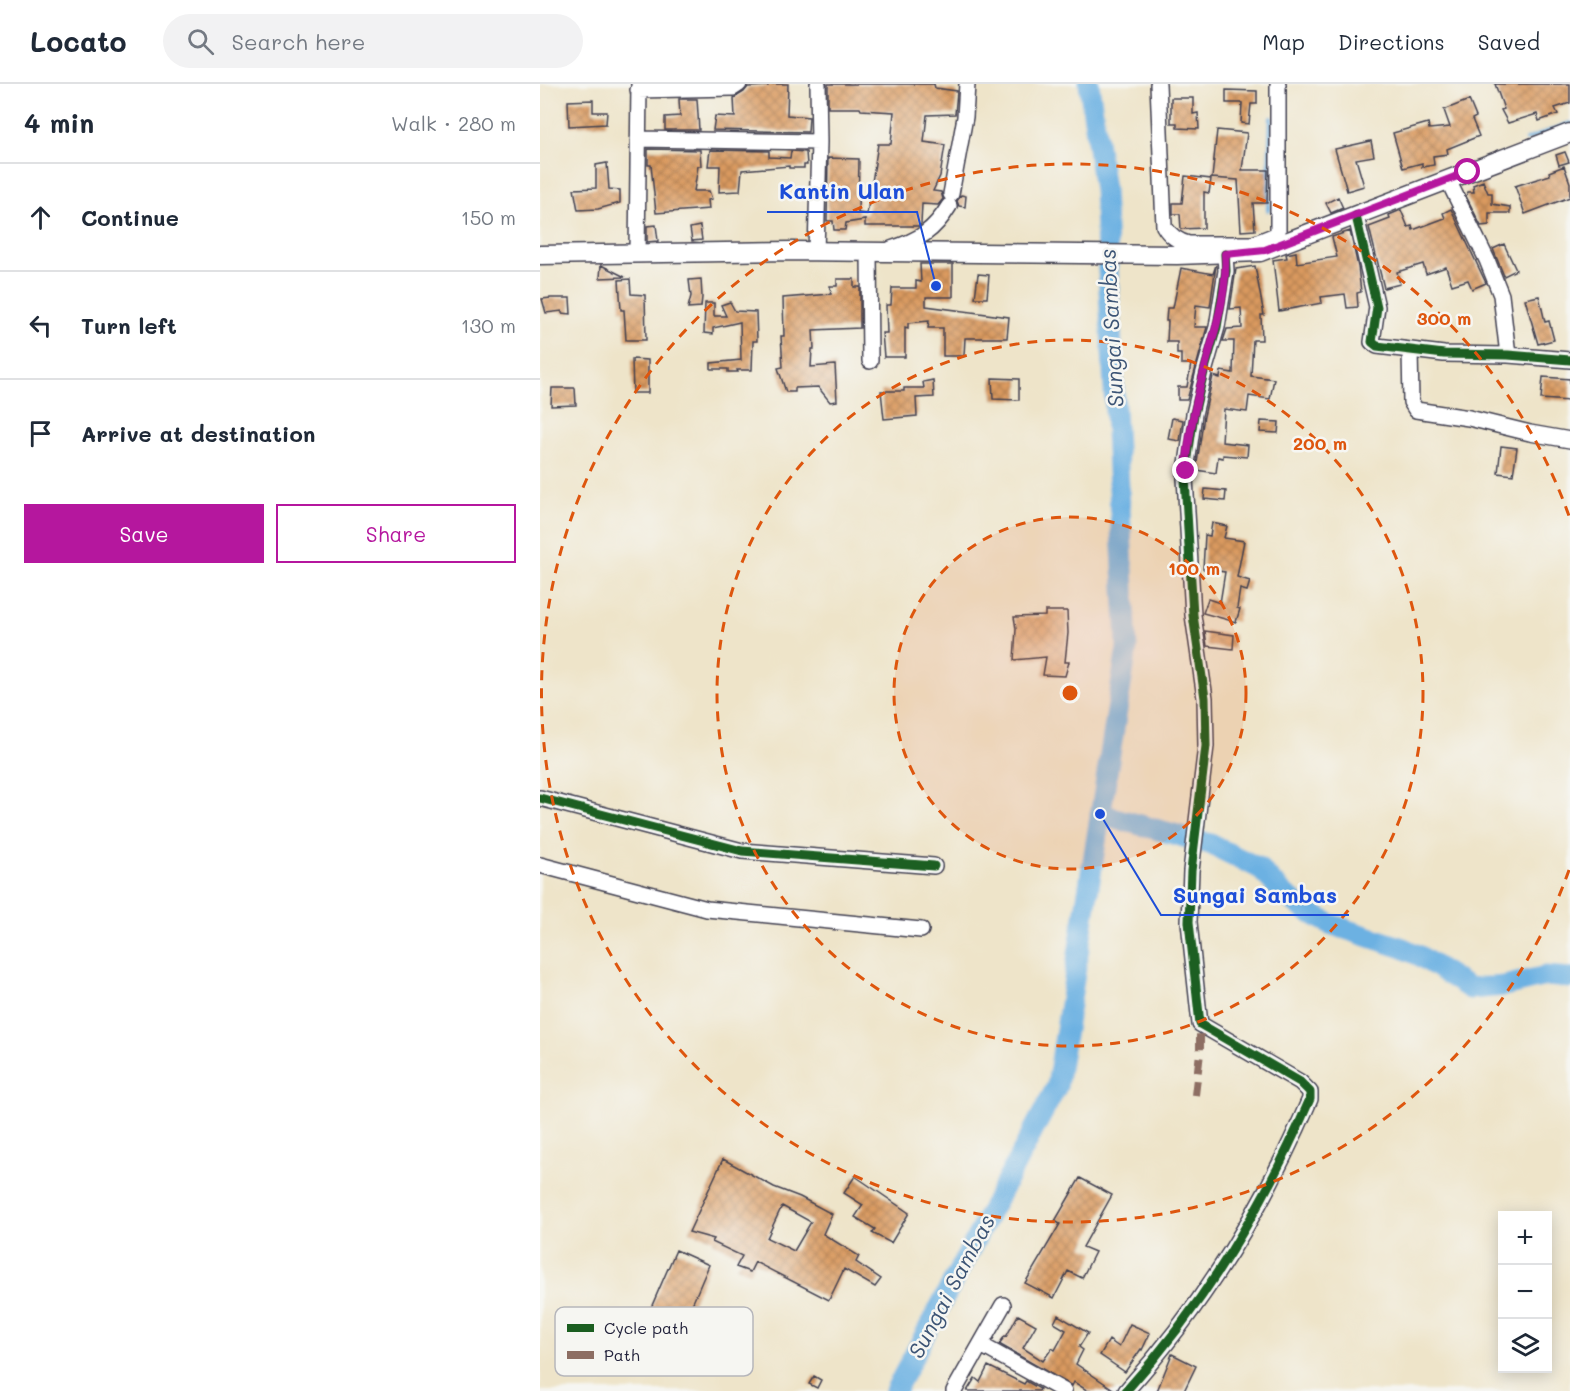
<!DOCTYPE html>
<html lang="en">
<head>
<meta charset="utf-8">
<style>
	:root { --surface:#fff; --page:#f2f2f3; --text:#1f2937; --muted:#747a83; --line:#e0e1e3; --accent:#b5179e }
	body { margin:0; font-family:Mali,sans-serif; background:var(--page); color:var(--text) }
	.controls { position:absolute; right:18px; bottom:18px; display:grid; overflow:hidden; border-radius:0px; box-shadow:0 3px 15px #0003 }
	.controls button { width:54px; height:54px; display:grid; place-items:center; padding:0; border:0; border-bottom:2px solid var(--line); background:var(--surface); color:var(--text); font:30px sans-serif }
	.stop { position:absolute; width:18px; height:18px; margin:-14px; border:4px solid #b5179e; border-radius:50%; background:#fff }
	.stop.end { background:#b5179e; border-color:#fff; box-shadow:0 2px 6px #0008 }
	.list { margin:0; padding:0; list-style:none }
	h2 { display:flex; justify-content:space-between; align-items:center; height:78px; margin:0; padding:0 24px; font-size:26px }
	h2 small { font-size:20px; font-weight:400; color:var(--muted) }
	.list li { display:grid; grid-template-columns:39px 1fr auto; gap:18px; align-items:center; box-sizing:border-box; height:108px; padding:0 24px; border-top:2px solid var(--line) }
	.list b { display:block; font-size:22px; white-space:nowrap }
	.list em { font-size:20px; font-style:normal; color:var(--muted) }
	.actions { display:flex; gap:12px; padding:18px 24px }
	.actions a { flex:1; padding:14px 0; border:2px solid var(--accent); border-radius:0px; text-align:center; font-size:21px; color:var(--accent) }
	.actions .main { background:var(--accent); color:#fff }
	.icon { flex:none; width:33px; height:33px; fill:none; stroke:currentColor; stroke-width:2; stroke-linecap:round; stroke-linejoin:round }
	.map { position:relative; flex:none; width:1030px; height:1307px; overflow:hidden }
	header { display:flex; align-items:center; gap:36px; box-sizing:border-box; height:84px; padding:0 30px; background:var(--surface); border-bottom:2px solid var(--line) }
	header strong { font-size:28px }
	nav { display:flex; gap:33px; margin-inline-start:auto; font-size:21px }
	.search { width:420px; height:54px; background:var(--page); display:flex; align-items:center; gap:15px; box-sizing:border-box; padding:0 21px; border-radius:33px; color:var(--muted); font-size:22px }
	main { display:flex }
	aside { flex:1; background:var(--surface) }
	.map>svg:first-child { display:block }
</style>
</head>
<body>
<header>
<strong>Locato</strong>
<div class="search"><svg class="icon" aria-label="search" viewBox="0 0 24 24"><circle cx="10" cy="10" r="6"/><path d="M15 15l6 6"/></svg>Search here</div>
<nav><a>Map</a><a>Directions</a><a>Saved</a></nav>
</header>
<main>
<aside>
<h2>4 min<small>Walk · 280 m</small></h2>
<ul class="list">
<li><svg class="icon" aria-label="ahead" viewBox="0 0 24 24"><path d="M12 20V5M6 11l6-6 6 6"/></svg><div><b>Continue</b></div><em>150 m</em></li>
<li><svg class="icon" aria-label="left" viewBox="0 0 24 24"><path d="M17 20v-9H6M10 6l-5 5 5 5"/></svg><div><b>Turn left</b></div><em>130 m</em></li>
<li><svg class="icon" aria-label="arrive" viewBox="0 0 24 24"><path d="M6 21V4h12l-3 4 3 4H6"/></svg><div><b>Arrive at destination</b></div></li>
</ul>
<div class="actions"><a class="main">Save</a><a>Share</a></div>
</aside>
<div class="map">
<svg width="1030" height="1307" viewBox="0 0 1030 1307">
	<defs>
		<pattern id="building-cross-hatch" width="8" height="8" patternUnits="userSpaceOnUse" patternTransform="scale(1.5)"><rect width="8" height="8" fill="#da9a5f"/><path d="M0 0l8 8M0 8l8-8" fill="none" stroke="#b07d50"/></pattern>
	</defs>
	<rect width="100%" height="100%" fill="#f6f6f2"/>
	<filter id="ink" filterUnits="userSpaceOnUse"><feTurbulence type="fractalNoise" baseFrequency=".0167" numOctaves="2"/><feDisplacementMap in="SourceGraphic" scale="12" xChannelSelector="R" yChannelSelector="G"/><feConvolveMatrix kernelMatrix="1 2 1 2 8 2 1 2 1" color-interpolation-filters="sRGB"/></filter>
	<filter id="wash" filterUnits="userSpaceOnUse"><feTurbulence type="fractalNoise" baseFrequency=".008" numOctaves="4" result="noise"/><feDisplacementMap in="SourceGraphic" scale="24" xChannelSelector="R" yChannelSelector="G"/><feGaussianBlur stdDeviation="1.35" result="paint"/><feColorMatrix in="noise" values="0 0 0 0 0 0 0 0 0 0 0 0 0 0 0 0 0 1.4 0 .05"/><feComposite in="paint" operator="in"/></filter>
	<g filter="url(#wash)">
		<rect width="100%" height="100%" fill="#eee4c9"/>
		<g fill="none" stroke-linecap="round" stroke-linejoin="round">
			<path stroke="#6cb1e2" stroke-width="4" d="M986,56L1030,39
				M728,126L731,34"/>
			<path stroke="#6cb1e2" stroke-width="21" d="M560,730L670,760L719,784L744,810L765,826L790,840L863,864L880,872L930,905L964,902L1006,892L1030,894
				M355,1307L517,1002L587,564L564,106L549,0"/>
		</g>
		<g id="blocks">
			<path fill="url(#building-cross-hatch)" fill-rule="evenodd" d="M228,0H248L247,31L269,33L268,48L173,46L175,32L195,33L194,14L204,8L208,3L228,2Z
				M288,0H394L395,4L417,7L415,30L387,31L384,58L405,61L400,92L393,107L401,108L403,115L398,121L382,120L381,140L379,142H325V136L306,139L305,146H294L293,137H287L288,74L319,75L318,129L327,130L338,60H351L354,28L321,26L320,24H288Z
				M955,0H1030V19L1015,24L1018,30L999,37L997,30L968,39L961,26L964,25Z
				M686,6L717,7V20H711L709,40L701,39L702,19H686Z
				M631,14H653V30L658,29L659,45L637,44V39H631Z
				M139,15H157L159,46H125V33L140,32Z
				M53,16V28H67L66,40L29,42L28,17Z
				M929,16L936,33L932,35L939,52L907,65L908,70L893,72L894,81L882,83V79L863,84L853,49L888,39L889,45L910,43L904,26Z
				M677,46L707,49L702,86H728L727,119H713L715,146L701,147L698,96L672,94Z
				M831,57L834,72L816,75L824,102L807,107L795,65Z
				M108,65L160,66L161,82H158L154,107H169L172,115L168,116L169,125L116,129L111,81H108Z
				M170,66L229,67V73L250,74L251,67L266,68L267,81H264V84H249V82L202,86L200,107L179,108L180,82H168Z
				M1025,68L1029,78L1019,81L1016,71Z
				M67,79L69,105L80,106V119L58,125L38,126L34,105L56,104V81Z
				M1024,82L1030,99V113L985,130L975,102L1010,91L1009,88Z
				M645,92L671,95L669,109L664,108V144L641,145L640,130H633V119H642Z
				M943,97L948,109H952V120L970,123V129H949V141L941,142L926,112L928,108H934L933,101Z
				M421,111L426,112L425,123L419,122L417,117Z
				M798,113L803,124L791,129L786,119Z
				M911,125L946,199L932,205L928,196L912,201L906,183L886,190L883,180L857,188L860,200L844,204L829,143L850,135L849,131L861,126L868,143L872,142L873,146L905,134L903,129Z
				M116,141L118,157L107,158V142Z
				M160,142L162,156L152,157L150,144Z
				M810,147L818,183L821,208L817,209L818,223L807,224L805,210L781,213L782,219L739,227L733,176L747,174L746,170L756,168L757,179L797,173L792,153Z
				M964,160L976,186L964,192L953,165Z
				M380,180H413V213H386V222L469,233L467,254H425L424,272H403V244H388L389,237L368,239V244L365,243V273H344L342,249H347L346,221H351L352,204H376V197L381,198Z
				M61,181L85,193L60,194Z
				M676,181L670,223L656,221L654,243H667L647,316H638V303H647L651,280H641V270H637V258H627L628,237H626L627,224H633L641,184L673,190Z
				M715,182L724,231H721L722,256H713L711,292L734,295L730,315L709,312L707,328L684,325L682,358L708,361L707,373L683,371V374L678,373L676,389L656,386L664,332L673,292L680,294L681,287L693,289L694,257H683L687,245L702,244L701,224L690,225L696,185Z
				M438,190L449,191L447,214H435Z
				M90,195L91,210L105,211L106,256H86L84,226H81L79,196Z
				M161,195L162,213L161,223L148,224L151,212L149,196Z
				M297,195H314V203H320V244L273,246L274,265H272L271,283L295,281L297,317L290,318L278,303L255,304V308H246L238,284L243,283L241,252H244L243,214L291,210L290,202H297Z
				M999,212L1005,238L1009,237L1014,256L998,260L985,215Z
				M11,214H30L31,230L22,229V227L6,229L2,215Z
				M190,218L195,227L216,228L217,257H213L212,286H197L198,288H188V285H171V279L201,276L200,238L173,244V250L164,249L165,219H174V232H186L181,221Z
				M92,275L108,276V309H93Z
				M1003,293L1030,295V317L1001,315Z
				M452,294L479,295V316L453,315Z
				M393,296L394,313L376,314L377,332L344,335L341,307H364V304H384L383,298Z
				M12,304H35L36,321L11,322Z
				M632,334L643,336L640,357L628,355Z
				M721,337L739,338L738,349L720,348Z
				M961,362L977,364L973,391L958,389Z
				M665,405L686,407L685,417L664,415Z
				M672,439L687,442L684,454L704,457L697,493L710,497L707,507L700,505L697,524L700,525L696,538L663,529L668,515L680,519L685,488L663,485L665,451L670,452Z
				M505,527H527L528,549L525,578H529L525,592L503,591L506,573L474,576L476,545L474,533L505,532Z
				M665,547L694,551L693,565L667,562Z
				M183,1075L234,1103L260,1113L292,1130L283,1150L319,1172L316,1178L341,1195L335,1203L304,1185L289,1216L215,1178L210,1188L196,1183L202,1172L172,1158L174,1155L149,1148ZM242,1122L271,1138L254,1167L227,1154Z
				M315,1092L369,1129L351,1159L332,1149L335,1145L315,1133L323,1121L304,1109Z
				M540,1094L572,1111L543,1163L555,1168L542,1194L528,1187L514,1214L485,1199L520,1140L515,1137Z
				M136,1166L169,1181L142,1244L155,1250L149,1260L125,1249L121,1258L112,1255L117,1246L104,1240Z
				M478,1231L496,1241L483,1264L503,1277L512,1264L515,1266L526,1246L514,1239L518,1231L548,1249L539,1263L543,1266L536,1280L576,1307H548L534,1298L532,1302L459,1260L465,1252L466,1253Z
				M590,1240L610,1249L602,1266L601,1265L585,1288L560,1271L569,1256L579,1263Z
				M632,1270L656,1282L644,1307H617Z
				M448,1282L484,1300L486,1297L500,1305L499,1307H427L435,1294L440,1298Z
				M274,1292L281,1296L277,1304L269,1300Z"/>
		</g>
	</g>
	<g filter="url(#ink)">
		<use href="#blocks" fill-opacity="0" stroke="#413f50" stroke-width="1.5"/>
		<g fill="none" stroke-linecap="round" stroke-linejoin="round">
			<g stroke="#413f50" stroke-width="18">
				<path id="minor" d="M618,0L624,142C629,151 639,158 649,160H713L738,150
					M738,0V159
					M98,6L193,4L199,0
					M98,55L279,58L278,0
					M908,96L947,176L961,211L968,271
					M411,110L425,33L427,0
					M816,132L837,223L832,258L837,262L904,270L968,271L1030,276
					M351,165C379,156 394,147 409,122
					M276,168L279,58
					M329,168L330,277
					M97,169L99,0
					M870,267L871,318L876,326L929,334L990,349L1030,356
					M0,714L202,767L394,782
					M0,781L167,825L381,846
					M441,1261L524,1307
					M414,1307L463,1221
					M586,1307C663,1222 725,1120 770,1015V1008L760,998L660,940L649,838L651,787L666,662L665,614L653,531L645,394L654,330L664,288L677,243L686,187L685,170"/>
			</g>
			<g stroke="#413f50" stroke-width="21">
				<path id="major" d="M0,171L252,167L637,171L720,168L1030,49"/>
			</g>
			<use href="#minor" stroke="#fff" stroke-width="15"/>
			<use href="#major" stroke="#fff" stroke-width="18"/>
			<path stroke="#8d6e63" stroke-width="8" stroke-dasharray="15 8" stroke-linecap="butt" d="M655,1011L660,969V940"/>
			<g stroke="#f6f6f2" stroke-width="13">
				<path id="cycleway" d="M816,132L837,223L832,258L837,262L904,270L968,271L1030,276
					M0,714L202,767L394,782
					M586,1307C663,1222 725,1120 770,1015V1008L760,998L660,940L649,838L651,787L666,662L665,614L653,531L645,394L654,330L664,288L677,243L686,187L685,170"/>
			</g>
			<use href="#cycleway" stroke="#1b5e20" stroke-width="9"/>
		</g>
	</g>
	<g fill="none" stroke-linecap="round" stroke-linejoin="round" filter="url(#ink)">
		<path stroke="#b5179e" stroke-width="8" d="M646,387C648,353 655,320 664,287C674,248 688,210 685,170L725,166L928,88"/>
	</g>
	<circle cx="530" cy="609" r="176" fill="#de560e" fill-opacity=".12"/>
	<g fill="none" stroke="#de560e" stroke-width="3" stroke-dasharray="10 8">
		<circle cx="530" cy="609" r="176"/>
		<circle cx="530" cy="609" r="353"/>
		<path d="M1029 786A529 529 0 1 1 1029 432"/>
	</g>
	<g text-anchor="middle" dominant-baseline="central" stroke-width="5" stroke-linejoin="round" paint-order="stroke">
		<g font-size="22" font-style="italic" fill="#3c5475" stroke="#f6f6f2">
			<text transform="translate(571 244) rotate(-93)">Sungai Sambas</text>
			<text transform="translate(411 1202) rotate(-62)">Sungai Sambas</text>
		</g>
	</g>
	<rect x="15" y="1223" width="198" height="69" rx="9" fill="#f6f6f2" stroke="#b6b6bb" stroke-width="1.5"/>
	<rect x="27" y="1240" width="27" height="8" fill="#1b5e20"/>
	<rect x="27" y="1267" width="27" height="8" fill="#8d6e63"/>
	<g font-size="16" fill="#22223b">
		<text x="64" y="1250">Cycle path</text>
		<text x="64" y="1277">Path</text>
	</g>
	<circle cx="530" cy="609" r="9" fill="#de560e" stroke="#f6f6f2" stroke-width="3"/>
	<g font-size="18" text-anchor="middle" font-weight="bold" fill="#de560e" stroke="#f6f6f2" stroke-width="5" stroke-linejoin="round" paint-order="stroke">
		<text x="904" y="241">300 m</text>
		<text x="780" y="366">200 m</text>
		<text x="654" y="491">100 m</text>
	</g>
	<path fill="none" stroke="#1d4ed8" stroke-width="2" d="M396 202L377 128H227M560 730L621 831H809"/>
	<g fill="#1d4ed8" stroke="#f6f6f2" stroke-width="2">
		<circle cx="396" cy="202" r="6"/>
		<circle cx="560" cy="730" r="6"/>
	</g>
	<g font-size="22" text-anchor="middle" font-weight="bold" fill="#1d4ed8" stroke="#f6f6f2" stroke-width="5" stroke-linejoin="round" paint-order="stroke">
		<text x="302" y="115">Kantin Ulan</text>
		<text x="715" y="819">Sungai Sambas</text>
	</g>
</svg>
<div class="controls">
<button>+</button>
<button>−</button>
<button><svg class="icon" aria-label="layers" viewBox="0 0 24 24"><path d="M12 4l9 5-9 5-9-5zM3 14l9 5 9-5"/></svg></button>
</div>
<div class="stop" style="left:928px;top:88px"></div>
<div class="stop end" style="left:646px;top:387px"></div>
</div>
</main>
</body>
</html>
